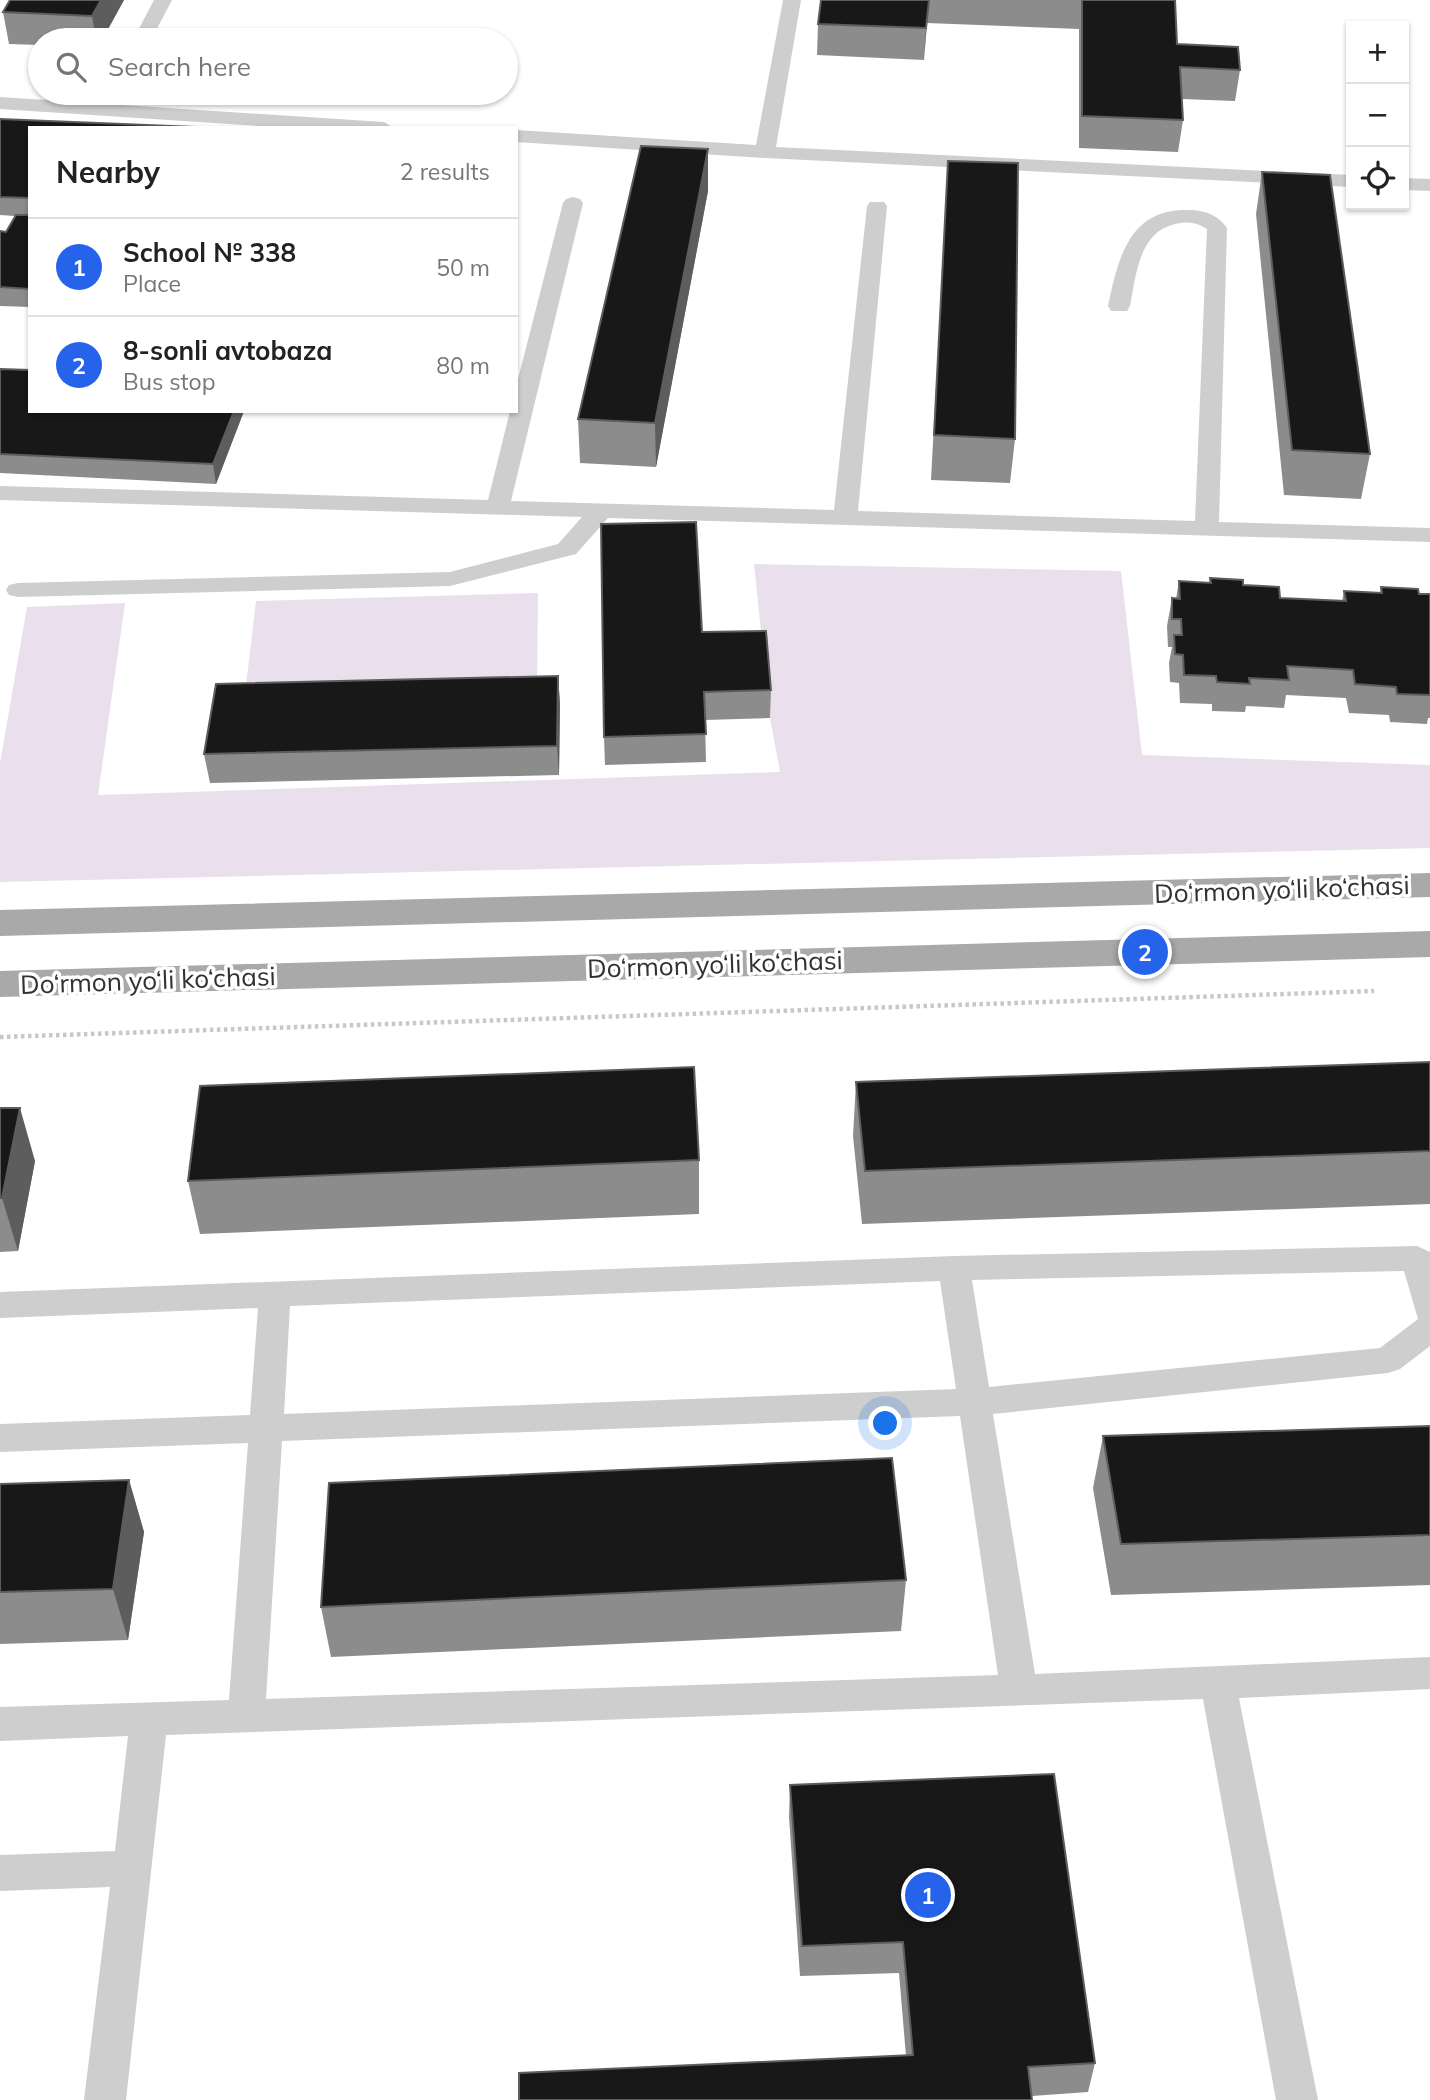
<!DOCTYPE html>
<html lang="en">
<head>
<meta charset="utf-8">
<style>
	:root { --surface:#fff; --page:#f6f6f6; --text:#222; --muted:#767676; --line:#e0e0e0; --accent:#2563eb }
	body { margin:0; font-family:Mulish,sans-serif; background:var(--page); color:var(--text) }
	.controls { position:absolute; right:21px; top:21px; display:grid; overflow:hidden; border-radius:0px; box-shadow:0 2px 5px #0004 }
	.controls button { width:63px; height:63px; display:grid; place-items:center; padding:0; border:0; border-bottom:2px solid var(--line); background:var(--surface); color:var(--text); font:35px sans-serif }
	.you { position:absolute; left:886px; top:1424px; width:24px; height:24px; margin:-18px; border:5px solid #fff; border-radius:50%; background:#1a73e8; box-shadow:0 0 0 10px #1a73e833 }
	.badge { display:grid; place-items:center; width:46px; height:46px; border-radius:50%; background:var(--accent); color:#fff; font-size:23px; font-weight:700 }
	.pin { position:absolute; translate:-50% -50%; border:4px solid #fff; box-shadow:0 2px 7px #0006 }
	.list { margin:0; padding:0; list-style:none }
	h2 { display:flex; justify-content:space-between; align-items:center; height:91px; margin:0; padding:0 28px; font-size:30px }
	h2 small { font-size:23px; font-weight:400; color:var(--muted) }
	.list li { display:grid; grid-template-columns:46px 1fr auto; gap:21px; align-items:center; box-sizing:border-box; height:98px; padding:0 28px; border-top:2px solid var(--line) }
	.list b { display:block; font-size:26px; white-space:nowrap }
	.list p { margin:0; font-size:23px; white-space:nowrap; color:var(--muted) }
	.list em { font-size:23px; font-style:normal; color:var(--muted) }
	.icon { flex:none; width:38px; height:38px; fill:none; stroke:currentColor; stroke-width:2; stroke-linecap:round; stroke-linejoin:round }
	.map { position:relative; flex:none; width:1430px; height:2100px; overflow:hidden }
	.search { position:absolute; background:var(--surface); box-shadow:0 2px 5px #0004; left:28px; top:28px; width:490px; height:77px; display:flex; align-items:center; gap:18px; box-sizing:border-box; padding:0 24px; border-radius:38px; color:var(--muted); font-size:26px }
	.panel { position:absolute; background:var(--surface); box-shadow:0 2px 5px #0004; left:28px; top:126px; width:490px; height:287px; border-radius:0px }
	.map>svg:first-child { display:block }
</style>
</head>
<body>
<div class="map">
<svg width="1430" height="2100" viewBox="0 0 1430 2100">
	<rect width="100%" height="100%" fill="#fff"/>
	<path fill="#eae0ed" d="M754,564L1121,571L1142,755L1430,765V848L0,882V763L27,607L125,603L98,795L780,772L770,718Z
		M538,593L537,686L245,694L256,601Z"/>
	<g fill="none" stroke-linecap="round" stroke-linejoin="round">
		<path stroke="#c8c8c8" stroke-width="4.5" stroke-dasharray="3.5 3.5" stroke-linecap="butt" d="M0,1037L1374,991"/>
		<path fill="#cecece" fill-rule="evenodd" d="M154,0H172L151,40H133Z
			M783,0H801L776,147L1351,175V187L765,158L516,142V130L756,145Z
			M0,97L384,122L394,128H290L0,109Z
			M1404,178L1430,179V191L1404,190Z
			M573,197L580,199L583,203L511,501L834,510L867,206L870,202H884L887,206L858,511L1195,521L1207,229C1197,222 1187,221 1175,224C1139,232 1136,275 1130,306L1127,311H1111L1108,306C1118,259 1129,207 1190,210C1205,210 1219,216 1227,228L1219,522L1430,528V542L608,518L576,554L450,586L18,597L9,595L6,590L9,585L18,583L450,572L558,544L582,517L0,500V486L488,500L510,411H516V387L563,203L566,199Z
			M1417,1246L1430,1252V1346L1400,1369L1388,1373L993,1414L1035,1674L1430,1657V1689L1239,1698L1318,2100H1276L1203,1699L166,1735L126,2100H84L110,1887L0,1891V1855L115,1851L128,1736L0,1741V1707L229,1700L248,1443L0,1452V1424L250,1415L258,1308L0,1318V1292L954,1256ZM1404,1271L1418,1319L1380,1348L989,1387L972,1280ZM940,1281L956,1389L284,1414L290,1306ZM960,1416L998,1675L266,1699L282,1441Z"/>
		<path fill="#a9a9a9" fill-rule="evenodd" d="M1430,873V897L0,936V910Z
			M1430,931V957L0,997V971Z"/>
	</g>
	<path fill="#8c8c8c" d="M124,0L102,40H40V45L9,44L3,12Z
		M821,0H1175L1177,44L1240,70L1235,101L1182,99L1183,120L1178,152L1079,148V29L927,23L924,60L817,55L818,24Z
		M0,119L30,128V307L0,306V231L6,232L15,216L0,215Z
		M708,149V191L656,467L580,463L578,419Z
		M948,161L1015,439L1010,483L931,480Z
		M1262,172L1370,454L1361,499L1284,495L1256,214Z
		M0,369L244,411L216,484L0,473Z
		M1210,578L1243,585L1280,598L1342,601L1344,591L1380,593L1381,587L1419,594H1430V718H1428L1427,724L1390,722L1389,715L1349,713L1346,698L1286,695L1284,708L1246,706L1245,712L1212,711V704L1180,703L1179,683L1170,682L1169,663L1172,647H1168L1167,626L1172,598L1176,599L1179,581L1209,583Z
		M702,632L771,690L770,718L705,720L706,762L605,765L604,737Z
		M558,676L560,704L559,775L210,783L204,754Z
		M1430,1062V1204L862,1224L853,1136L856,1082Z
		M0,1108L35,1161L18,1251L0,1252Z
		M699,1160V1214L200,1234L188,1181Z
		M1430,1426V1585L1111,1595L1093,1488L1103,1436Z
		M129,1480L144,1532L128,1640L0,1644V1484Z
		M906,1580L901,1631L331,1657L321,1607Z
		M790,1785L1095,2063L1088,2092L1032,2096L906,2056L899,1973L800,1976L789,1817Z"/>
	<path fill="#5d5d5d" d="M101,0H124L102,40H96L92,16Z
		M929,0L927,23L924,60L926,28Z
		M708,149V191L656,467L655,423Z
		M234,411H244L216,484L213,464Z
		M558,676L560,704L559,775L557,746Z
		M20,1108L35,1161L18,1251L2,1198Z
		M129,1480L144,1532L128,1640L113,1589Z"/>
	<path fill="#181818" stroke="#5d5d5d" stroke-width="2" d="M10,0H101L92,16L3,12Z
		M821,0H929L926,28L818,24Z
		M1082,0H1175L1177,44L1238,47L1240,70L1180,67L1183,120L1082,116Z
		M0,119L220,128H30V198L0,197Z
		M641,146L708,149L655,423L578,419Z
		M948,161L1018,163L1015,439L934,435Z
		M1262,172L1330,175L1370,454L1292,450Z
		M16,215H30V289L0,287V231L6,232Z
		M0,369L30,370V411H234L213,464L0,454Z
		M696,522L702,632L766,631L771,690L704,692L706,734L604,737L601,524Z
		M1210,578L1243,580V585L1279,587L1280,598L1346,601L1344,591L1382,593L1381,587L1418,589L1419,594H1430V695L1397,694L1396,687L1355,684L1353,670L1287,666L1289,680L1249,678L1250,684L1217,682L1216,676L1184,675L1183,655L1175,654L1174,635H1182L1181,619H1172V598L1180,599L1179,581L1211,583Z
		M558,676L557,746L204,754L216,684Z
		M1430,1062V1151L865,1171L856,1082Z
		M694,1067L699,1160L188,1181L200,1086Z
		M0,1108H20L2,1198H0Z
		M1430,1426V1535L1121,1544L1103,1436Z
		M892,1458L906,1580L321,1607L329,1483Z
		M129,1480L113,1589L0,1592V1484Z
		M1054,1774L1095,2063L1028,2067L1032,2100H519V2073L913,2055L903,1942L802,1946L790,1785Z"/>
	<g text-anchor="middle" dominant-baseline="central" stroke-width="7" stroke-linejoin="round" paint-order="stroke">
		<g font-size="26" fill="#313131" stroke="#fff">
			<text transform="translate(1282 889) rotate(-2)">Do‘rmon yo‘li ko‘chasi</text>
			<text transform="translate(715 964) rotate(-2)">Do‘rmon yo‘li ko‘chasi</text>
			<text transform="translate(148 980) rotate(-2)">Do‘rmon yo‘li ko‘chasi</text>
		</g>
	</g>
</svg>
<div class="controls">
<button>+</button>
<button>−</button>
<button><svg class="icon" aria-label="locate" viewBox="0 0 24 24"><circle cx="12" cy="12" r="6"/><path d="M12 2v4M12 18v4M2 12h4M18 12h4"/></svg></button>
</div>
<div class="you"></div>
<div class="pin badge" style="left:928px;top:1895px">1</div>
<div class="pin badge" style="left:1145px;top:952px">2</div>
<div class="search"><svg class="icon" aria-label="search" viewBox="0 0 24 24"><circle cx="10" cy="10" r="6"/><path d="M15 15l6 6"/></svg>Search here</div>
<section class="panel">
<h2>Nearby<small>2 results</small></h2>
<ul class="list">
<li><span class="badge">1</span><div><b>School № 338</b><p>Place</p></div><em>50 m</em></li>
<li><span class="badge">2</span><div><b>8-sonli avtobaza</b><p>Bus stop</p></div><em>80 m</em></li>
</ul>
</section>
</div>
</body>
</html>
